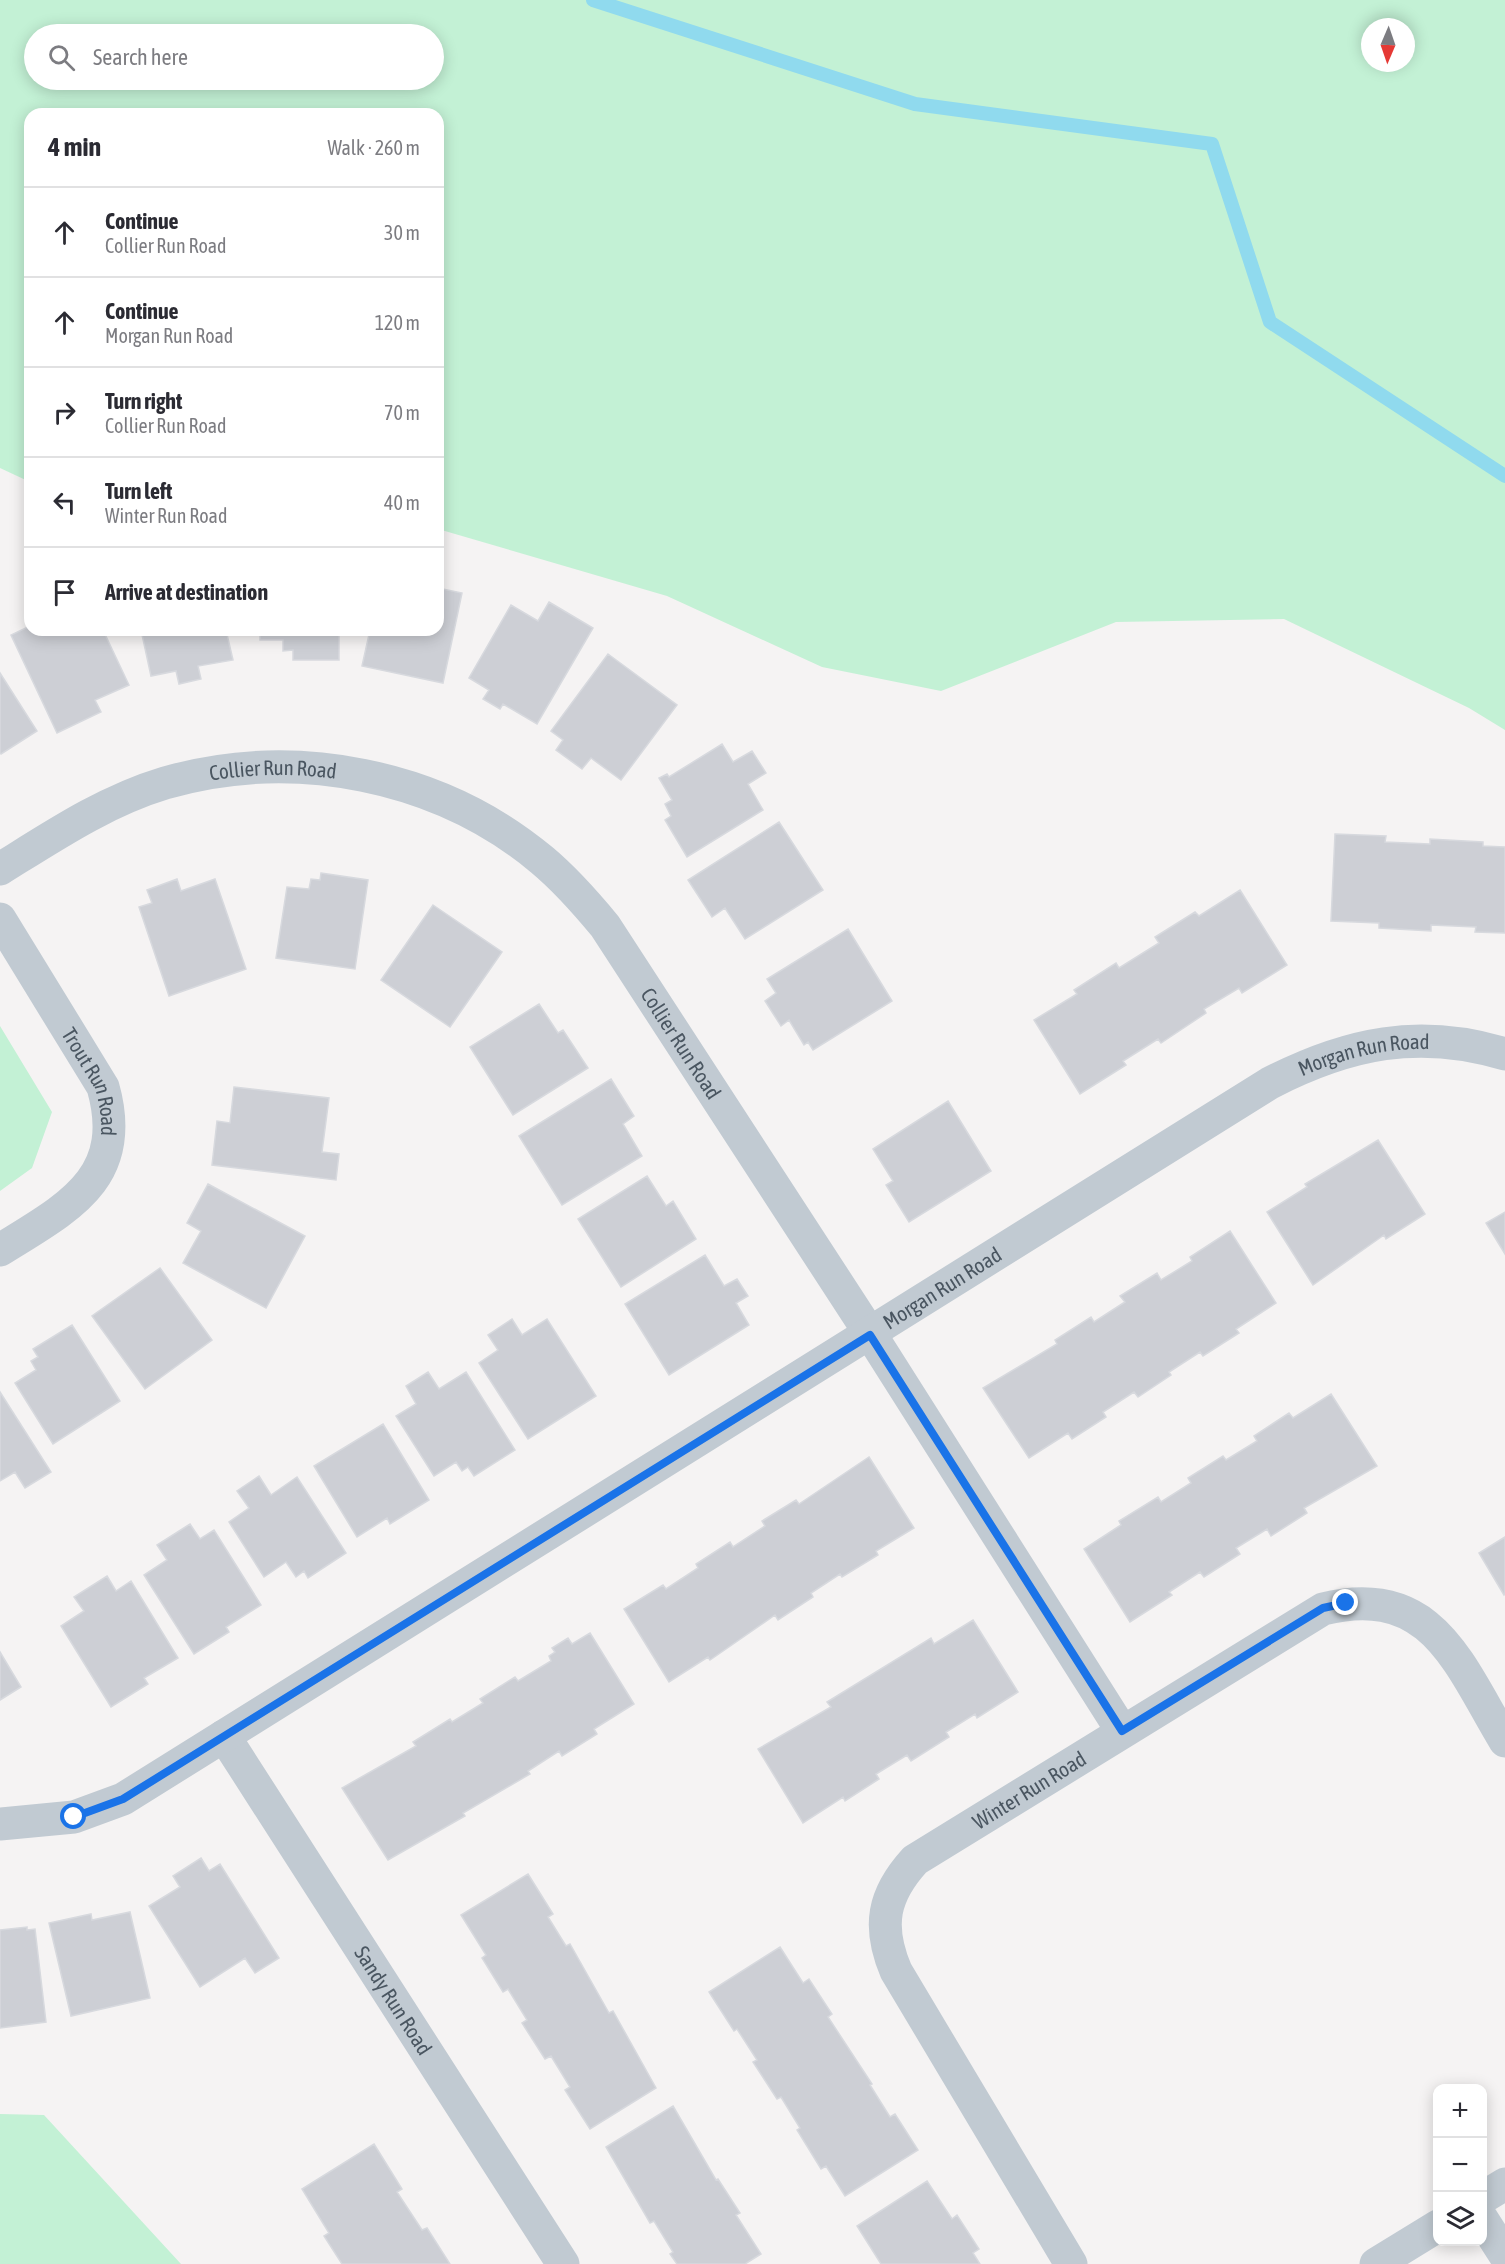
<!DOCTYPE html>
<html lang="en">
<head>
<meta charset="utf-8">
<style>
	:root { --surface:#fff; --page:#f7f7f7; --text:#2b2b33; --muted:#7c7c81; --line:#e1e1e2 }
	body { margin:0; font-family:"Asap Condensed",sans-serif; background:var(--page); color:var(--text) }
	.controls { position:absolute; right:18px; bottom:18px; display:grid; overflow:hidden; border-radius:12px; box-shadow:0 3px 15px #0003 }
	.controls button { width:54px; height:54px; display:grid; place-items:center; padding:0; border:0; border-bottom:2px solid var(--line); background:var(--surface); color:var(--text); font:30px sans-serif }
	.compass { position:absolute; left:1361px; top:18px; width:54px; height:54px; border-radius:50%; background:var(--surface); box-shadow:0 3px 15px #0003; rotate:182deg }
	.stop { position:absolute; width:18px; height:18px; margin:-14px; border:4px solid #1a73e8; border-radius:50%; background:#fff }
	.stop.end { background:#1a73e8; border-color:#fff; box-shadow:0 2px 6px #0008 }
	.list { margin:0; padding:0; list-style:none }
	h2 { display:flex; justify-content:space-between; align-items:center; height:78px; margin:0; padding:0 24px; font-size:26px }
	h2 small { font-size:20px; font-weight:400; color:var(--muted) }
	.list li { display:grid; grid-template-columns:39px 1fr auto; gap:18px; align-items:center; box-sizing:border-box; height:90px; padding:0 24px; border-top:2px solid var(--line) }
	.list b { display:block; font-size:22px; white-space:nowrap }
	.list p { margin:0; font-size:20px; white-space:nowrap; color:var(--muted) }
	.list em { font-size:20px; font-style:normal; color:var(--muted) }
	.icon { flex:none; width:33px; height:33px; fill:none; stroke:currentColor; stroke-width:2; stroke-linecap:round; stroke-linejoin:round }
	.map { position:relative; flex:none; width:1505px; height:2264px; overflow:hidden }
	.search { position:absolute; background:var(--surface); box-shadow:0 3px 15px #0003; left:24px; top:24px; width:420px; height:66px; display:flex; align-items:center; gap:15px; box-sizing:border-box; padding:0 21px; border-radius:33px; color:var(--muted); font-size:22px }
	.panel { position:absolute; background:var(--surface); box-shadow:0 3px 15px #0003; left:24px; top:108px; width:420px; height:528px; border-radius:18px }
	.map>svg:first-child { display:block }
</style>
</head>
<body>
<div class="map">
<svg width="1505" height="2264" viewBox="0 0 1505 2264">
	<rect width="100%" height="100%" fill="#f5f3f3"/>
	<path fill="#c3f1d5" fill-rule="evenodd" d="M0,0H1505V730L1469,708L1284,619L1116,622L941,691L822,667L667,596L438,529V114H30V482L0,468ZM1370,27H1406V63H1370ZM34,34H434V80H34Z
		M0,1026L52,1112L32,1168L0,1191Z
		M0,2114L44,2115L181,2264H0Z"/>
	<g fill="none" stroke-linecap="round" stroke-linejoin="round">
		<path stroke="#90daee" stroke-width="14" d="M593,0L915,104L1212,144L1270,322L1505,476"/>
	</g>
	<path fill="#cdcfd5" stroke="#d7d9de" stroke-width="1.5" d="M438,588L462,593L443,683L362,666L370,630H438Z
		M549,602L593,628L537,724L503,704L500,709L483,699L489,690L469,678L511,605L538,621Z
		M30,626V630H103L129,685L95,700L101,712L57,733L11,635Z
		M141,630H226L233,660L198,666L201,679L179,684L176,671L151,676Z
		M260,630H339V660H293V650L283,651V640H260Z
		M608,654L677,705L621,780L591,758L582,769L556,750L563,740L551,731Z
		M0,673L37,731L1,754L0,753Z
		M722,744L733,762L752,751L766,773L748,784L763,810L687,857L665,820L671,816L665,804L672,800L659,778L667,774L669,777Z
		M779,822L823,890L745,939L725,908L712,917L688,880Z
		M1335,834L1386,836L1385,842L1430,844V839L1483,842V846L1505,847V933L1475,932L1476,927L1431,925V931L1379,928V923L1331,921Z
		M321,873L368,880L355,969L276,958L287,887L309,889L311,879L320,880Z
		M177,879L181,891L215,879L246,969L169,996L139,907L152,903L147,890Z
		M1240,890L1287,965L1242,993L1239,988L1204,1009L1206,1013L1161,1043L1158,1039L1123,1061L1126,1065L1080,1094L1034,1020L1077,994L1074,990L1116,963L1119,968L1159,943L1155,937L1195,912L1199,916Z
		M433,905L502,952L450,1027L381,980Z
		M848,929L892,1001L813,1050L808,1042L804,1045L789,1020L781,1026L765,1001L776,993L767,979Z
		M539,1004L558,1033L563,1030L588,1068L513,1115L470,1047Z
		M611,1079L634,1116L623,1124L642,1156L562,1205L519,1136Z
		M234,1087L329,1098L322,1152L339,1154L336,1180L212,1165L217,1121L230,1123Z
		M948,1101L991,1171L909,1222L886,1185L893,1181L873,1149Z
		M1378,1140L1425,1214L1386,1239L1384,1235L1313,1285L1267,1212L1307,1187L1305,1184Z
		M647,1176L666,1206L673,1201L696,1239L621,1287L578,1219Z
		M208,1184L305,1236L266,1308L183,1263L201,1231L187,1223Z
		M1505,1212V1254L1486,1223Z
		M1230,1231L1276,1303L1236,1329L1239,1333L1203,1356L1200,1352L1169,1372L1171,1375L1138,1397L1134,1392L1103,1412L1106,1417L1072,1439L1068,1433L1029,1458L983,1388L1057,1344L1055,1340L1091,1317L1094,1322L1125,1302L1120,1296L1157,1273L1161,1280L1192,1261L1190,1257Z
		M705,1255L724,1286L737,1279L748,1296L736,1303L749,1325L669,1375L625,1304Z
		M160,1268L212,1340L145,1389L92,1316Z
		M512,1319L522,1335L547,1319L596,1396L528,1439L479,1363L498,1350L488,1335Z
		M72,1325L120,1401L53,1444L15,1383L36,1370L31,1361L38,1357L33,1349Z
		M428,1372L439,1389L466,1372L515,1450L474,1476L468,1467L462,1471L456,1462L434,1476L396,1416L416,1404L406,1386Z
		M0,1392L51,1472L25,1488L15,1472L0,1481Z
		M1331,1394L1377,1466L1304,1508L1307,1513L1271,1536L1267,1529L1236,1548L1240,1554L1204,1577L1200,1572L1169,1592L1172,1595L1130,1622L1084,1549L1121,1525L1119,1521L1158,1497L1161,1502L1191,1483L1188,1478L1223,1456L1226,1460L1257,1441L1254,1436L1289,1413L1293,1418Z
		M383,1424L429,1500L390,1524L387,1518L357,1537L314,1466Z
		M869,1457L914,1528L876,1551L878,1555L842,1577L840,1574L811,1593L813,1597L778,1620L775,1615L710,1660L708,1657L669,1682L624,1609L663,1585L666,1589L698,1568L696,1564L730,1542L733,1547L765,1526L762,1521L796,1500L799,1504Z
		M259,1476L271,1495L297,1477L346,1553L308,1578L304,1571L296,1577L286,1562L264,1577L229,1522L249,1508L237,1491Z
		M190,1524L200,1539L214,1530L261,1605L226,1627L229,1632L194,1654L144,1575L167,1560L157,1545Z
		M1505,1537V1594L1504,1595L1479,1553Z
		M107,1576L116,1591L131,1581L178,1658L144,1678L148,1684L111,1707L61,1626L84,1611L74,1597Z
		M973,1620L1018,1692L977,1718L975,1714L946,1732L949,1737L911,1761L907,1755L876,1774L879,1779L845,1801L843,1797L803,1823L758,1749L831,1707L827,1702L931,1638L934,1644Z
		M590,1633L634,1704L594,1729L597,1734L562,1756L559,1751L528,1771L530,1774L463,1813L465,1816L388,1860L342,1788L416,1746L413,1742L450,1719L452,1722L483,1703L480,1699L515,1677L518,1681L551,1661L549,1656L555,1652L552,1648L568,1638L572,1644Z
		M0,1652L21,1687L0,1700Z
		M201,1858L209,1871L220,1864L279,1958L255,1973L245,1958L200,1987L149,1906L180,1887L173,1876Z
		M528,1874L553,1914L548,1917L566,1946L570,1944L609,2013L613,2011L656,2088L590,2129L565,2090L570,2087L551,2056L545,2059L522,2023L527,2020L508,1989L503,1992L482,1958L486,1955L461,1915Z
		M130,1912L150,1998L71,2016L49,1923L91,1914L92,1920Z
		M27,1927V1930L35,1929L46,2022L0,2028V1930Z
		M780,1947L803,1983L809,1979L832,2014L828,2017L872,2084L870,2085L890,2117L895,2114L918,2150L845,2196L826,2166L821,2169L797,2130L800,2128L781,2097L777,2099L753,2062L757,2060L737,2029L734,2031L709,1992Z
		M673,2106L716,2180L718,2179L740,2213L736,2215L761,2254L745,2264H677L670,2254L673,2252L654,2221L650,2223L606,2147Z
		M374,2144L402,2189L397,2192L422,2230L427,2228L450,2264H342L324,2236L329,2233L302,2189Z
		M927,2181L952,2219L957,2215L979,2249L973,2253L980,2264H881L857,2226Z"/>
	<g fill="none" stroke-linecap="round" stroke-linejoin="round">
		<g stroke="#c1cad2" stroke-width="33">
			<path id="s1" d="M0,869C53,836 105,801 165,783C294,746 439,774 542,860C566,880 586,903 605,926L871,1335L1122,1731"/>
			<path id="s2" d="M0,919L103,1087C129,1179 67,1208 0,1250"/>
			<path id="s3" d="M224,1736L563,2264"/>
			<path id="s4" d="M0,1824L74,1817L123,1799L1270,1083C1348,1043 1419,1028 1505,1054"/>
			<path d="M1482,2198L1505,2184"/>
			<path d="M1482,2219L1505,2255"/>
			<path id="s5" d="M1071,2264L896,1971C877,1926 883,1895 915,1860L1323,1609C1432,1582 1458,1663 1505,1741"/>
			<path d="M1376,2264L1438,2226"/>
		</g>
	</g>
	<g fill="none" stroke-linecap="round" stroke-linejoin="round">
		<path stroke="#1a73e8" stroke-width="8" d="M74,1817L123,1799L870,1335L1122,1731L1323,1608L1346,1603"/>
	</g>
	<g text-anchor="middle" dominant-baseline="central" stroke-width="4.5" stroke-linejoin="round" paint-order="stroke">
		<g font-size="21" fill="#4a5661" stroke="#fff">
			<text stroke="none"><textPath href="#s1" startOffset="296">Collier Run Road</textPath></text>
			<text stroke="none"><textPath href="#s1" startOffset="818">Collier Run Road</textPath></text>
			<text stroke="none"><textPath href="#s4" startOffset="1578">Morgan Run Road</textPath></text>
			<text stroke="none"><textPath href="#s2" startOffset="188">Trout Run Road</textPath></text>
			<text stroke="none"><textPath href="#s4" startOffset="1092">Morgan Run Road</textPath></text>
			<text stroke="none"><textPath href="#s5" startOffset="596">Winter Run Road</textPath></text>
			<text stroke="none"><textPath href="#s3" startOffset="314">Sandy Run Road</textPath></text>
		</g>
	</g>
</svg>
<div class="controls">
<button>+</button>
<button>−</button>
<button><svg class="icon" aria-label="layers" viewBox="0 0 24 24"><path d="M12 4l9 5-9 5-9-5zM3 14l9 5 9-5"/></svg></button>
</div>
<svg class="compass" viewBox="-18 -18 36 36"><path d="M0-13l5 13h-10z" fill="#e53935"/><path d="M0 13l5-13h-10z" fill="#7c7c81"/></svg>
<div class="stop" style="left:74px;top:1817px"></div>
<div class="stop end" style="left:1346px;top:1603px"></div>
<div class="search"><svg class="icon" aria-label="search" viewBox="0 0 24 24"><circle cx="10" cy="10" r="6"/><path d="M15 15l6 6"/></svg>Search here</div>
<section class="panel">
<h2>4 min<small>Walk · 260 m</small></h2>
<ul class="list">
<li><svg class="icon" aria-label="ahead" viewBox="0 0 24 24"><path d="M12 20V5M6 11l6-6 6 6"/></svg><div><b>Continue</b><p>Collier Run Road</p></div><em>30 m</em></li>
<li><svg class="icon" aria-label="ahead" viewBox="0 0 24 24"><path d="M12 20V5M6 11l6-6 6 6"/></svg><div><b>Continue</b><p>Morgan Run Road</p></div><em>120 m</em></li>
<li><svg class="icon" aria-label="right" viewBox="0 0 24 24"><path d="M7 20v-9h11M14 6l5 5-5 5"/></svg><div><b>Turn right</b><p>Collier Run Road</p></div><em>70 m</em></li>
<li><svg class="icon" aria-label="left" viewBox="0 0 24 24"><path d="M17 20v-9H6M10 6l-5 5 5 5"/></svg><div><b>Turn left</b><p>Winter Run Road</p></div><em>40 m</em></li>
<li><svg class="icon" aria-label="arrive" viewBox="0 0 24 24"><path d="M6 21V4h12l-3 4 3 4H6"/></svg><div><b>Arrive at destination</b></div></li>
</ul>
</section>
</div>
</body>
</html>
